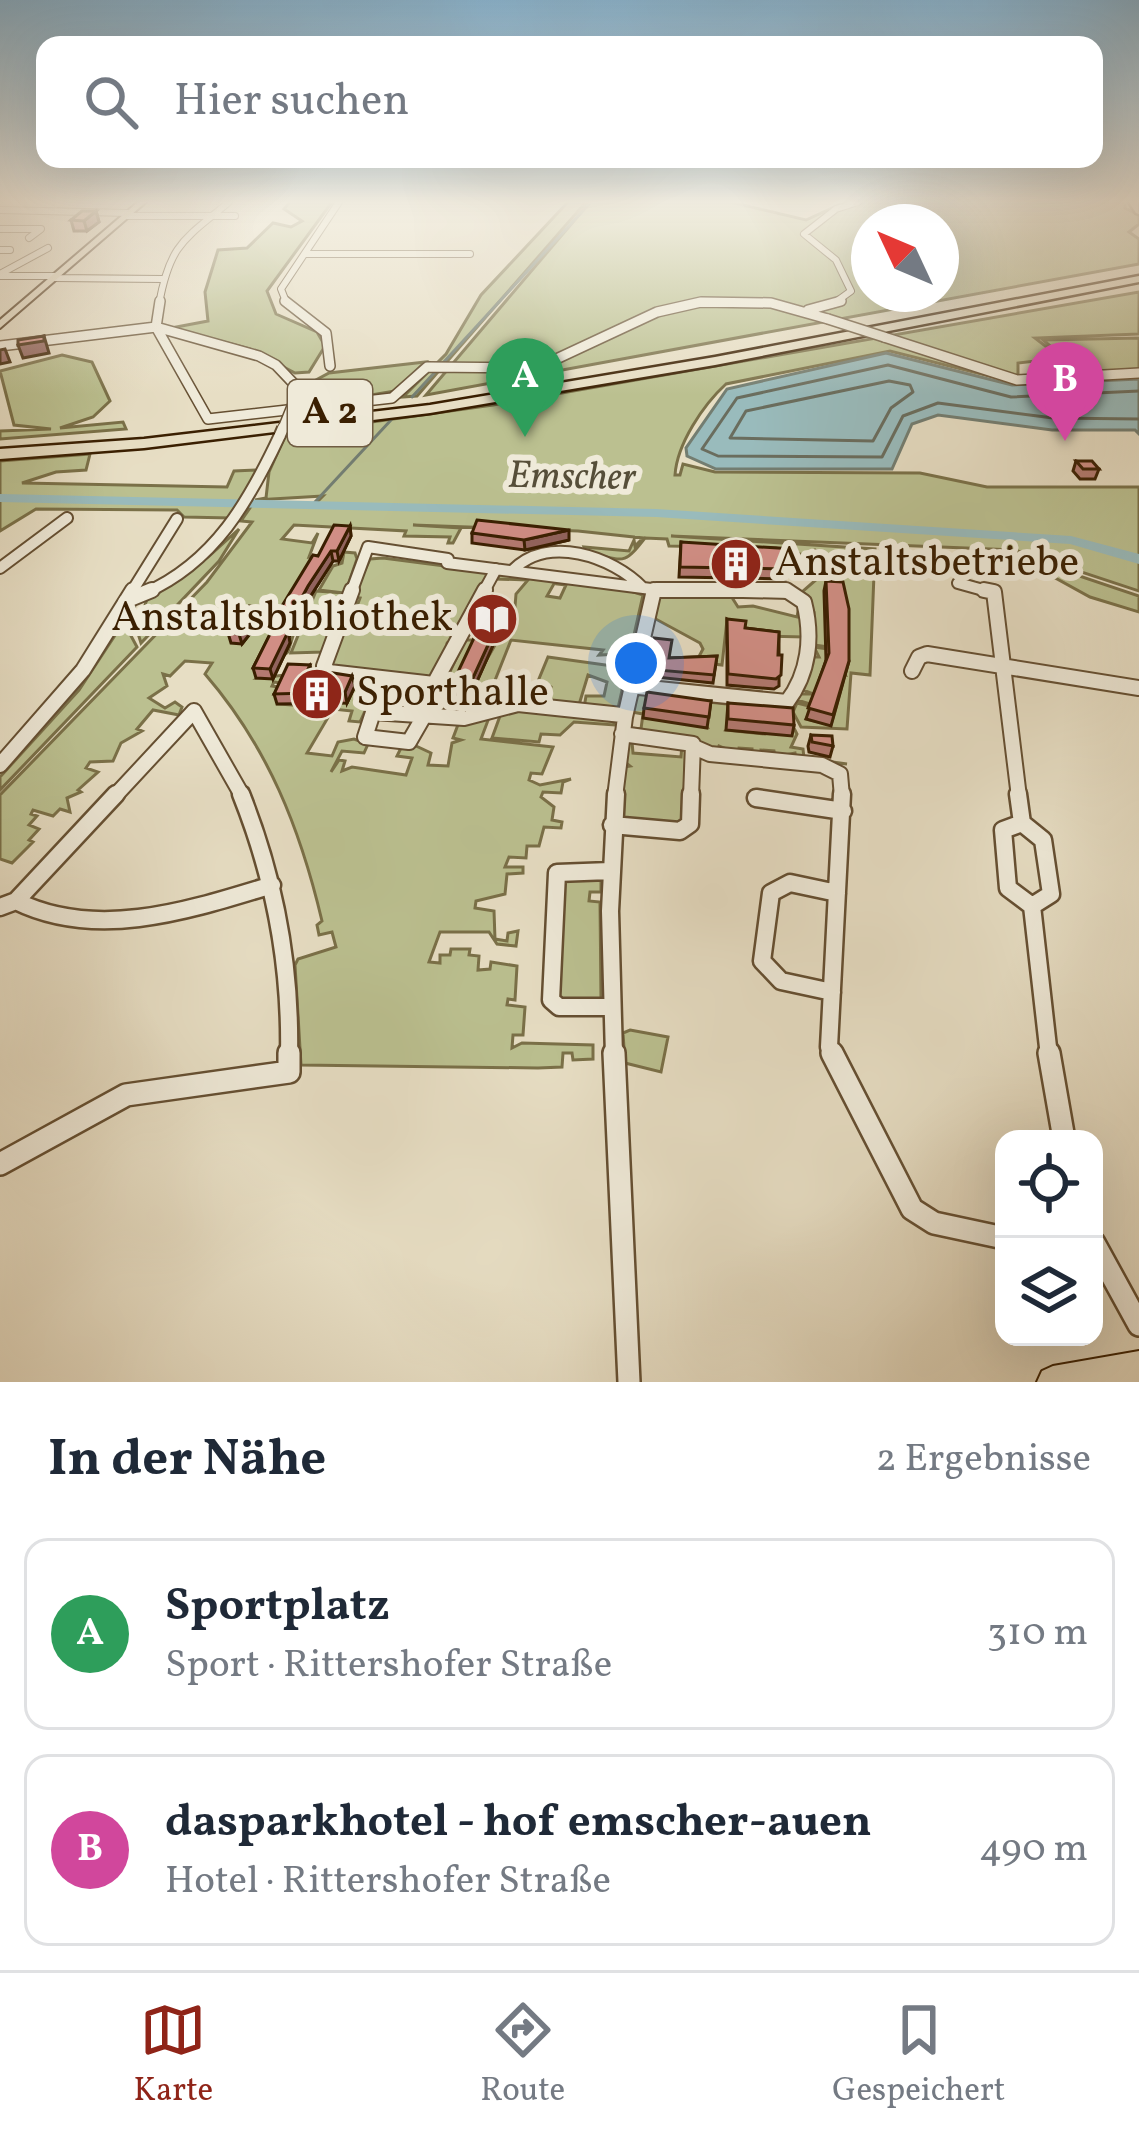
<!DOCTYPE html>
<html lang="de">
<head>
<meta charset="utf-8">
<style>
	:root { --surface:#fff; --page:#f2f2f3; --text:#1f2937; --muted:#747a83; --line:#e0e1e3; --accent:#8f2418 }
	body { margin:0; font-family:Vollkorn,serif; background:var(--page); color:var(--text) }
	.controls { position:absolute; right:36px; bottom:36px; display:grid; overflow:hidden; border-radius:24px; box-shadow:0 12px 48px #0002 }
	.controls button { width:108px; height:108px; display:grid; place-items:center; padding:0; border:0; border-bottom:3px solid var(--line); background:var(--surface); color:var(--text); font:60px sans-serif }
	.compass { position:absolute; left:851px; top:204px; width:108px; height:108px; border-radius:50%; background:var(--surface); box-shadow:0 12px 48px #0002; rotate:314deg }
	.you { position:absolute; left:636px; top:663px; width:42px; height:42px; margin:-30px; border:9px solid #fff; border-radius:50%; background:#1a73e8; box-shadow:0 0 0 18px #1a73e833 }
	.badge { display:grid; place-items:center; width:78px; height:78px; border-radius:50%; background:var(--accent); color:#fff; font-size:39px; font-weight:700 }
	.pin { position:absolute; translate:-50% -99px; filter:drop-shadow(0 3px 6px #0008) }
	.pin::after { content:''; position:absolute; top:63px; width:42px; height:36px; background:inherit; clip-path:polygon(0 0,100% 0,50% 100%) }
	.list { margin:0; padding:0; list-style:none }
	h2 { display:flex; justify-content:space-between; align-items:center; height:156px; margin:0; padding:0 48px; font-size:51px }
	h2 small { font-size:39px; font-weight:400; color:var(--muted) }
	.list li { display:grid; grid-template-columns:78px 1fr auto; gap:36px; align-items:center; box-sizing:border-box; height:192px; margin:0 24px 24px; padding:0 24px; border:3px solid var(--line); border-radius:24px }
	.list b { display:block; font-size:45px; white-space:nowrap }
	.list p { margin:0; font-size:39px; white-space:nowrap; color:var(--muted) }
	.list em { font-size:39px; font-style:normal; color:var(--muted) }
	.icon { flex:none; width:66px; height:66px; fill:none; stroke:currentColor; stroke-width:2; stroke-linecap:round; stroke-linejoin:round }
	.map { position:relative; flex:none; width:1139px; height:1382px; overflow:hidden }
	.search { position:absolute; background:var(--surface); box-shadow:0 12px 48px #0002; left:36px; right:36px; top:36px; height:132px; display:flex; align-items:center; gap:30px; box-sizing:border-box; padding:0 42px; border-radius:24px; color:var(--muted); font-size:45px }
	.sheet { height:588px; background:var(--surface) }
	nav { display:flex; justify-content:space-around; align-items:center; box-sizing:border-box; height:168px; border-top:3px solid var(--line); background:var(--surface); font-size:33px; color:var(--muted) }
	nav a { display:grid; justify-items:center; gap:6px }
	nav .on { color:var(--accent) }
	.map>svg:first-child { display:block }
</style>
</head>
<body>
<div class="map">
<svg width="1139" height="1382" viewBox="0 0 1139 1382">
	<rect width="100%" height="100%" fill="#e7dec4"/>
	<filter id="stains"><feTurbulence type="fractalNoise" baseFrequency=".00167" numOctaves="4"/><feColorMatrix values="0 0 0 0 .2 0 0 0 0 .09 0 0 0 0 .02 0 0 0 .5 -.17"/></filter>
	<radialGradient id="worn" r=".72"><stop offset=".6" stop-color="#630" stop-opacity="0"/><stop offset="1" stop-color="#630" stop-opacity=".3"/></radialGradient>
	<path fill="#bbc090" stroke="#7a7048" stroke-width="3" fill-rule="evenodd" d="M290,202H332L267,291L276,314L317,332L325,346L309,372L295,373L250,349L171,328L208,321L205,292L218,250L247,248L273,223L291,227L302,221L284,209Z
		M568,202H586L417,396L403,397L446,354L481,295Z
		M590,202H730L806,220L845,202H1125V208L1139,215V224L1129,232L1139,239V264L426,395ZM869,222H941V294H869Z
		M1139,292V334L1035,338L1061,358L1018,363V375L997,378L890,351L726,384C703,405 677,444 675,475H680L683,464L715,472L920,473L987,487H1139V591L1015,550L671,536L875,549L870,675L851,673L847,729L801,727L793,712L797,703L813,707L806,719L831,725L842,686L813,705L797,700L801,694H813L803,690L814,657H819L814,647L828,649L824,671L845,675L828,647L814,645V612L803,591L825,572L813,558L820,553L815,550L804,555L776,548L669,546L667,539L645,538C623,566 625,561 586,552L584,547L629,551L634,540L635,546L643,538L578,531L413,525L461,528L453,543H448L450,537L404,536L406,531L294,525L282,539L312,543L318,533L309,557L327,554L330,567L315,566L288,652L257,678L296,674L286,684L274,682L272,686L285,688L278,704L304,706L307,701L347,703L356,684L311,676L399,684L398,689L360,687L355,699L370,700L360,722L349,721L352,711L333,709L307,753L332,756L338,742L354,739L368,744L364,753L342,751L331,772L339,760L345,761L342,771L352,767L406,775L412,758L397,756L401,748L416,746L431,753L428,765L448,766L452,743L461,740L453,738L459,722L513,708L614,721V725L574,722L560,735L541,734L539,742L492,738L500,716L490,715L481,739L553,747L542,774L531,773L529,780L540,785L571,779L563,782L561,793L543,792L541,797L554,807L552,820L562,822L561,828L544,827L539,846H527L526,858L509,857L505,867H523V873L507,874L505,894L476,901L475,908L494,911L495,939L507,941L508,933L518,931L516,946L497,944L489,932H440L429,962L440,963V955H450L451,949H470L469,955L479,956L478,970L490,969L491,962L517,966L515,1000L508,999L507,1005L525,1007L523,1035H513L512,1048L522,1043L593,1045V1059L573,1060L572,1053H563L562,1067L538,1068L301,1065L295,965L298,959L336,947L332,932L319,935L317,925L322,921C300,828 268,747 205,674L212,663L185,661L170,676L163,674L167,686L149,698L165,708L175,702L182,707L179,715L153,710L137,729L142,731L121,743L113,761L90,762L86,768L98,772L78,790L81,792L67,798L70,812L60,809L53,816L33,810L31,814L37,816L29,825L39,829L29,840L33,842L12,863L0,859V795L207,582L252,522L241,521L252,505H314L323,496L255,500L266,498L269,472L286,434L493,405Z
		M1139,338V371L1085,375L1043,340Z
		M62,355L92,362L110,401L93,417L60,428L123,422L126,429L0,439V431L51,429L14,425L0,371Z
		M425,362L395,391L300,407L303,387L329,373Z
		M90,454L86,470L56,472L22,483L227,487L234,471L258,470L231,518L184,517L177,510L36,509L0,531V461Z
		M239,529L219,561L141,643L137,630L147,599L208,557Z
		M344,552L355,553L357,559L333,628H327L331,632L323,652L291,653L316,591L344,593L319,590L333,566L342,563Z
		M1008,552L1139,596V612L1090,597Z
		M383,558L491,572L453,643H446L452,646L435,678L336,671L328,665L341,629L350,628L353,619L346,618L349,606H357L360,598L352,597L370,559Z
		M501,573L552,580L555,582L547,596L560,598L566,585L557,584L558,580L615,586L643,595L631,648H627V665L623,664L620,654L599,655L603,650L511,640L486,703L492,706L464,716L431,712L435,704L449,706L447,713L463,715L479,674L462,672L452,685L444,684L465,640H476L466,666L482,668L502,633L484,630L486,625L502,627L506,619H514L516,594L528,580L497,579Z
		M661,594L731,596L738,607L753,606L797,617L798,611L802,612L804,637L759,636L727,620L722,665L696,662L703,649L700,643L652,617L653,603Z
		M135,605L130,634L137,647L0,790V777L79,690Z
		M548,657L627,668L618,708H584L586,696H604L607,682L588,675L578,708L546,702L551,687L544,683L529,703Z
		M642,693C681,699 683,724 707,727L689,700L746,706L726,730L765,734L792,724L797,734L791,747L803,749L804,758L847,764L796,759L795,753L775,757L774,751L761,750V756L752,755V749L739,748L738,754L719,746L717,752L697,743V738L633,733L630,728L641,729L643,714L632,712L635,697Z
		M628,741L632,742L633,753L681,757L682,743L686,745L683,825L621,818L624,767L630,766L625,762Z
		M601,875V892H590L589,901L600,902L601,999L560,1002L555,998L560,991L563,879Z
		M630,1030L668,1037L661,1072L625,1063L623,1033Z"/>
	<path fill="#99bbbc" stroke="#737d71" stroke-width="3" d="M886,353L1012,385L1139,379V434L1135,430H1052L938,415L912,424L892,469H716L687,456L686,448L727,389Z"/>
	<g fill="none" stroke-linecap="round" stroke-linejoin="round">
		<path stroke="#6a6d5e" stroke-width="3" d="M889,381L910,385L913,392L891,408L873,441L730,438L746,411Z
			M1139,391L1011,397L888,365L737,398L702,449L718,456L882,457L903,416L938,403L1053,418L1139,419"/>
		<path stroke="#737d71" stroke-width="3" d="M442,364L591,202
			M412,397L435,372
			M315,502L391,420"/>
		<path fill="#99bbbc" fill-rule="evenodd" d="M0,494L656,509L1071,536L1139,554V564L1070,544L656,517L0,502Z"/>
		<g stroke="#654f32" stroke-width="8">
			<path id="minor-far5" d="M0,210L128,213
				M126,216H235
				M0,229H41L29,238
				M0,250H10
				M305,254H470
				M0,274L48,248
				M0,276H57
				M54,278L163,279
				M159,304C170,243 185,239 229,202
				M287,304L281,289L339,202
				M693,304H774
				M833,304L851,291L836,260L804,234L836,209L858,202"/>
		</g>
		<g stroke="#654f32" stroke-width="12">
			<path id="minor-far4" d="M285,301L326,333L330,366
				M808,310L841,301
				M156,327L208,419L392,398L427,367L537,368L657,312L701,302L771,303L828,319
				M156,327L160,301
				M884,337L1017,380L1139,373
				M0,346L156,327L259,356L276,365L295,385L293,404"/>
		</g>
		<g stroke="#654f32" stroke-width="14">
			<path id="minor-far3" d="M447,563L659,590L790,593
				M0,568L67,518
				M512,571C547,534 612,556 643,588
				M958,583L994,593
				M131,593L177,519
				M145,593C215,562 249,501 280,435
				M351,593L368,547L448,559
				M483,593L496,569"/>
		</g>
		<g stroke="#654f32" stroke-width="18">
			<path id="minor-far2" d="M352,590L324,666L329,672L434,684
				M984,590L994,592L1019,797
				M130,599L152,590
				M912,671L919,657L927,654L1139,688
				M629,686L787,702C809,673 813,637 804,602L786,590H656
				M380,691L365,737L409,742L424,716
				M373,712L464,718L518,704L622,715
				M424,714L434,684L485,590
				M622,734L693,744L691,797
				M694,747L710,754L822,765L840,774L842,797
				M0,765L83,670L133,590
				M114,797L194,711L243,797
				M615,797L625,717L654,590"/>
		</g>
		<g stroke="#654f32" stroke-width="21">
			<path id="minor-far1" d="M241,794C275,879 291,964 289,1056
				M1018,794L1022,823
				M756,798L843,811
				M1022,823L1003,830L1008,888L1032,906
				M1022,823L1043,840L1051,894L1032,906
				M612,825L680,831L690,824L691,794
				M610,871L557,873L551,1000L559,1007H611
				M16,901C97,941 190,910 272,885
				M1032,906L1049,1056
				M0,907L16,901L116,794
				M832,992L781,981L762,961L771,893L790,883L837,893
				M614,1056L610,911L616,794
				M833,1056L829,1047L842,794"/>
		</g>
		<g stroke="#654f32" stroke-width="26">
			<path id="minor" d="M614,1053L629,1382
				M832,1053L912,1209L934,1223L1004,1238
				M1049,1053L1064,1139
				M0,1164L126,1095L289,1072V1053
				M1094,1243L1139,1325"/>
		</g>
		<g stroke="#3a1f01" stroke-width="4">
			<path id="major" d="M138,202H146L0,328V320Z
				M1139,1351V1382H1037L1042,1371L1053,1366Z"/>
		</g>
		<g stroke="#3a1f01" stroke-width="5">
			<path id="highway" d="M1129,202H1138L1139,214L1136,213Z
				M1139,276V282L715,365L430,413L144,448L0,459V449L144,439L430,405L715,357Z"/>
		</g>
		<use href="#minor-far5" stroke="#efead9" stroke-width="6"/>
		<use href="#minor-far4" stroke="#efead9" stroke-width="9"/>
		<use href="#minor-far3" stroke="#efead9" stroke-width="10"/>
		<use href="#minor-far2" stroke="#efead9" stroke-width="14"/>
		<use href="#minor-far1" stroke="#efead9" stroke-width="16"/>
		<use href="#minor" stroke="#efead9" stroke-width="21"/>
		<use href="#major" fill="#e7dec4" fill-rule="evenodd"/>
		<use href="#highway" fill="#e7dec4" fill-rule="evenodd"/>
		<g stroke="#654f32" stroke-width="12" stroke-linecap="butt">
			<path id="minor-bridge-far1" d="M828,319L884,337
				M282,431L293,404"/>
		</g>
		<g stroke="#654f32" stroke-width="14" stroke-linecap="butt">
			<path id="minor-bridge" d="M280,435L283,428"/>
		</g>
		<use href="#minor-bridge-far1" stroke="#efead9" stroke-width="9"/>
		<use href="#minor-bridge" stroke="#efead9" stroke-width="10"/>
	</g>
	<path fill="#b47a72" stroke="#3a1f01" stroke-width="3" d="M96,211L99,222L87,231H74L71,220Z
		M1076,461L1099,469L1095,479H1080L1073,471Z
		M350,526L351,536L339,561H333L310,597L289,637L290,643L273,679L256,678L253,668L273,629L271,624L318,556Z
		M472,533L569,540L525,550L472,543Z
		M681,542L795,563L793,573H786L785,579L679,577Z
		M826,581L849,661L831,726L806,719L826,660L824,591Z
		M260,607L263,617L242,644L231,643L228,633Z
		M727,619L745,628L779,632V686L774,689L727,685Z
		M498,623V634L466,706H449L447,695Z
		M717,656L713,683L646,676V669L669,658Z
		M310,665L311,669L355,686L347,703L277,704L274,694Z
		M711,701L707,728L643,718L644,708Z
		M728,703L794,725L792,736L726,730Z
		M811,735L833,746L830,757L809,752L808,746Z"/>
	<path fill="#92635d" stroke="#3a1f01" stroke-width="3" d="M96,211L99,222L87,231L84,221Z
		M44,336L49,353L23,358L18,345Z
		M5,349L10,362L0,364V350Z
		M350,526L351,536L339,561L337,551Z
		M569,530V540L525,550L524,540Z
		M331,551L333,561L310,597L289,637L290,643L273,679L270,669L283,632L308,586Z
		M260,607L263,617L242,644L239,634Z
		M498,623V634L466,706L465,695Z
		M352,676L355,686L347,703L345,692Z"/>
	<path fill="#d18e85" stroke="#3a1f01" stroke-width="3" d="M82,211H96L84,221L71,220Z
		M44,336V341L18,345V340Z
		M1076,461H1092L1099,469H1083Z
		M477,520L569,530L524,540L472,533Z
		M334,525L350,526L337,551H331L308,586L283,632H288L270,669L253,668L275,624H271L313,555L318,556Z
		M681,542L794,549L795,563H787V569L680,567Z
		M826,581L843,582L849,609V661L833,715L808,708L829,653Z
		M249,606L260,607L239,634L228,633Z
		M727,619L746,621L745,628L779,632L778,655H782L781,675L776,679L728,674Z
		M482,621L498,623L465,695H447Z
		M654,638L672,640L669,658L717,656L714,675L646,669Z
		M288,664L310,665L308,669L352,676L345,692L274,694Z
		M647,692L711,701L709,717L644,708Z
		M728,703L793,708L794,725L728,719Z
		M811,735L832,736L833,746L812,742Z"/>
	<linearGradient id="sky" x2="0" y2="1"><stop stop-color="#88b7d6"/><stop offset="0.51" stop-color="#f4f0e4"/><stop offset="1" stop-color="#f4f0e4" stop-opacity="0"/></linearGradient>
	<rect width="1139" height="395" fill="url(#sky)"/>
	<defs>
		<g id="building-disc" transform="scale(2.7)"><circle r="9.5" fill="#8f2418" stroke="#efead9"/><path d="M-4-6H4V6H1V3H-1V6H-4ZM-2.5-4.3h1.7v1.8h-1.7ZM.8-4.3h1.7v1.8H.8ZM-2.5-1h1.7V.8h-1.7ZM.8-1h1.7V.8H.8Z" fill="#fff"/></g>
		<g id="library-disc" transform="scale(2.7)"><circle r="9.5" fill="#8f2418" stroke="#efead9"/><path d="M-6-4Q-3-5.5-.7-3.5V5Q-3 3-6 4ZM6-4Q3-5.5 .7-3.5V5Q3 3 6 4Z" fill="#fff"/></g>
	</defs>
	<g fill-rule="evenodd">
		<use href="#building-disc" x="736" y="564"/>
		<use href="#library-disc" x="492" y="619"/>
		<use href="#building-disc" x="317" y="694"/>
	</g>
	<g text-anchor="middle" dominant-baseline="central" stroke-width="12" stroke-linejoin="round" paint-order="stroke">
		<rect fill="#efead9" stroke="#705c42" stroke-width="3" x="288" y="380" width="84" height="66" rx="9"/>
		<g font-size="39" font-weight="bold" fill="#3a1f01">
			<text x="330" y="413">A 2</text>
		</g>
		<g font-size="39" font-style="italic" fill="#564e39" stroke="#efead9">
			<text transform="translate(572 478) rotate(1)">Emscher</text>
		</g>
		<g font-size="42" fill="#3a1f01" stroke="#efead9" text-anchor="start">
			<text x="775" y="564">Anstaltsbetriebe</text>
			<text x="453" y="619" text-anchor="end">Anstaltsbibliothek</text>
			<text x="356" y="694">Sporthalle</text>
		</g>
	</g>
	<rect width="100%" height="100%" filter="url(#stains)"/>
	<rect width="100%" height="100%" fill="url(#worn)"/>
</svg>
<div class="controls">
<button><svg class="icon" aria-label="locate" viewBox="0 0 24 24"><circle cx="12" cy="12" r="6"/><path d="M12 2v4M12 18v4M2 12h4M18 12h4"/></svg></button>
<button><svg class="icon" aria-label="layers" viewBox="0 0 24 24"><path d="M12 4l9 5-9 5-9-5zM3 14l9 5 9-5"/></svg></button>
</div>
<svg class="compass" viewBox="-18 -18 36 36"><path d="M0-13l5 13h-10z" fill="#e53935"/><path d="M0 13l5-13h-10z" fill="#747a83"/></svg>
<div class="you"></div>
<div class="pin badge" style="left:525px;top:437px;background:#2e9e5b">A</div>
<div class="pin badge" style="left:1065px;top:441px;background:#d1479c">B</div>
<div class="search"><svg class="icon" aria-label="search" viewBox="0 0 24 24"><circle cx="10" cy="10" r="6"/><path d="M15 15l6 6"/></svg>Hier suchen</div>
</div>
<section class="sheet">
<h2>In der Nähe<small>2 Ergebnisse</small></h2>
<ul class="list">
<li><span class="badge" style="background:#2e9e5b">A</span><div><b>Sportplatz</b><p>Sport · Rittershofer Straße</p></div><em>310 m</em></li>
<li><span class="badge" style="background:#d1479c">B</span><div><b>dasparkhotel - hof emscher-auen</b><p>Hotel · Rittershofer Straße</p></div><em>490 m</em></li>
</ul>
</section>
<nav>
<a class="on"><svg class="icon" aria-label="map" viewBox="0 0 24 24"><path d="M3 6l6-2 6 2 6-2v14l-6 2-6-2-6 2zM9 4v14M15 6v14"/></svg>Karte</a>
<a><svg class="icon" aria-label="directions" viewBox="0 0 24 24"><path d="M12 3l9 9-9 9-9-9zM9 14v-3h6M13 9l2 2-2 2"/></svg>Route</a>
<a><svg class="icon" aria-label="saved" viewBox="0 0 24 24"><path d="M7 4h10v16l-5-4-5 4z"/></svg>Gespeichert</a>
</nav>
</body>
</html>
